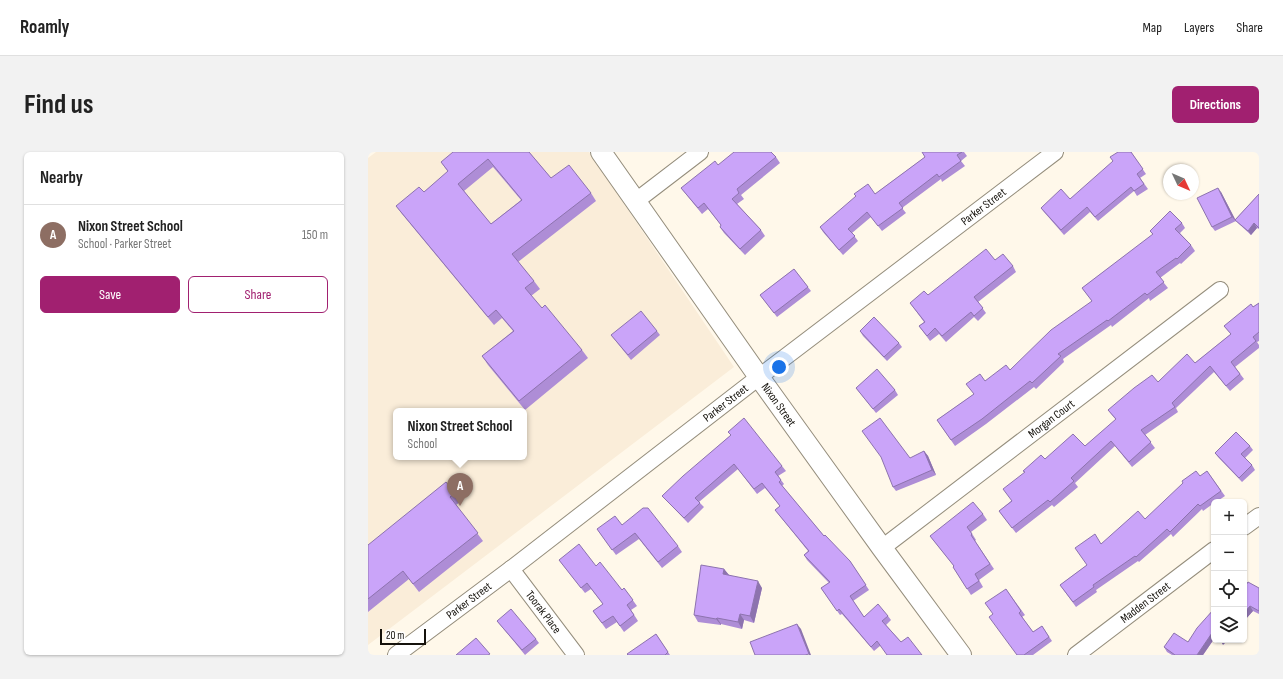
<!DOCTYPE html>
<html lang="en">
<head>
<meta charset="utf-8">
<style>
	:root { --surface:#fff; --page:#f2f2f2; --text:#222; --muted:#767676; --line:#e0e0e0; --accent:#a12070 }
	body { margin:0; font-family:"Sofia Sans Condensed",sans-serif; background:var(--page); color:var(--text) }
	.controls { position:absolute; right:12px; bottom:12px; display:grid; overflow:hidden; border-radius:6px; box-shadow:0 1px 3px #0004 }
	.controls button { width:36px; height:36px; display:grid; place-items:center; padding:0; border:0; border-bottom:1px solid var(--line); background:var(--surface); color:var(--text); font:20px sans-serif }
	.compass { position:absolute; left:795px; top:12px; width:36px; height:36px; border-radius:50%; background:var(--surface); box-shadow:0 1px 3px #0004; rotate:134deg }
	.scale { position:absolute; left:12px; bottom:10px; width:46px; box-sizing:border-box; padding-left:4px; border:2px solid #15120c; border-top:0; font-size:11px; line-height:14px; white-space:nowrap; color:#15120c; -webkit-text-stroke:3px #fff; paint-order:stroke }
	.you { position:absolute; left:411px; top:215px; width:14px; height:14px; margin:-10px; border:3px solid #fff; border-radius:50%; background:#1a73e8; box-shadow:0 0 0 6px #1a73e833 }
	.badge { display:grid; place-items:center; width:26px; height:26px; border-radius:50%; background:var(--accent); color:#fff; font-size:13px; font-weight:700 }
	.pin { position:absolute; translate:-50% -33px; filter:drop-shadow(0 1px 2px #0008) }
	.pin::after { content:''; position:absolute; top:21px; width:14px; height:12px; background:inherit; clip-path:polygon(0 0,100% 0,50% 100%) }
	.popup { position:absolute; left:25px; top:256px; width:134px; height:52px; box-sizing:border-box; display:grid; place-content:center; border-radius:6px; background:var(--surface); filter:drop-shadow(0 1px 3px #0005); font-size:13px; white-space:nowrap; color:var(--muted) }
	.popup b { font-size:15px; color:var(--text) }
	.popup::after { content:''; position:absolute; left:50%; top:100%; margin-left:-8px; border:8px solid transparent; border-top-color:var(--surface) }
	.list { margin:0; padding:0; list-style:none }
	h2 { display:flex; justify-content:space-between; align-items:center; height:52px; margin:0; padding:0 16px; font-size:17px }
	h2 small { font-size:13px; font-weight:400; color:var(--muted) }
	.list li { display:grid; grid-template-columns:26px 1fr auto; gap:12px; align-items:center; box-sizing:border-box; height:60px; padding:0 16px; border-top:1px solid var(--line) }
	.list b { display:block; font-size:15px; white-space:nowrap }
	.list p { margin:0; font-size:13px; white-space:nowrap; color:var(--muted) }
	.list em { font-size:13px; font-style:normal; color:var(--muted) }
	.actions { display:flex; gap:8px; padding:12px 16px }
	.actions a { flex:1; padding:9px 0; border:1px solid var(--accent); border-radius:6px; text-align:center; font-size:14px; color:var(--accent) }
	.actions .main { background:var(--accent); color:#fff }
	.icon { flex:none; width:22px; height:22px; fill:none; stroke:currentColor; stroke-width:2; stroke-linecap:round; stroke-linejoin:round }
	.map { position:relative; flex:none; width:891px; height:503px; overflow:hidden; border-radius:6px }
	header { display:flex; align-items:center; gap:24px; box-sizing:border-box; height:56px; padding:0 20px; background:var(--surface); border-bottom:1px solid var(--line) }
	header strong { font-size:19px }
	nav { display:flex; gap:22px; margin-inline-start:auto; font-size:14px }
	.intro { display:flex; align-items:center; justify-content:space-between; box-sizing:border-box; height:96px; padding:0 24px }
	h1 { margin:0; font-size:28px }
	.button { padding:10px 18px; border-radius:6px; background:var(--accent); color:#fff; font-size:14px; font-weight:700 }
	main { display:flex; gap:24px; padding:0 24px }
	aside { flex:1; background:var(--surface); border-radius:6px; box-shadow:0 1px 3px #0004 }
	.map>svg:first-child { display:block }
</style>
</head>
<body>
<header>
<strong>Roamly</strong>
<nav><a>Map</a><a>Layers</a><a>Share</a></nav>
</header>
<div class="intro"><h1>Find us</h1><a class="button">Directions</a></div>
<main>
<aside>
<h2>Nearby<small></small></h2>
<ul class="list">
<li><span class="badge" style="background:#8d6e63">A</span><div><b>Nixon Street School</b><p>School · Parker Street</p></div><em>150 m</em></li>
</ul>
<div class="actions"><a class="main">Save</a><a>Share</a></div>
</aside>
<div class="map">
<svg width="891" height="503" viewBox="0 0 891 503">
	<rect width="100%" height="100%" fill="#fff8ea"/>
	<path fill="#faedd9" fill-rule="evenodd" d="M8,0H221L366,215L0,493V6ZM28,259H156V305H28Z"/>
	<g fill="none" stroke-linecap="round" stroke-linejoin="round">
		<g stroke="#958e7d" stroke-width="18">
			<g id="minor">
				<path d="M268,49L332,0"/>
				<path d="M876,375L891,364"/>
				<path id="s1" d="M514,396L852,138"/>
				<path id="s2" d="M143,417L208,503"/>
				<path id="s3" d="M28,503L143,417L391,225L687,0"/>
				<path id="s4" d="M708,503L846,398"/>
			</g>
		</g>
		<g stroke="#958e7d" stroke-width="22">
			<g id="tertiary">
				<path id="s5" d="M233,0L391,225L514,396L593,503"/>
			</g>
		</g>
		<use href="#minor" stroke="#fff" stroke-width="16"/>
		<use href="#tertiary" stroke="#fff" stroke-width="20"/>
	</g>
	<path fill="#ae8dd6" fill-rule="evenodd" d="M161,0L183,26L223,41L228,49L150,110L166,129L172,137L163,144L174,156L214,198L220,206L157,258L120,213L114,204L145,179L134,166L126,173L34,62L28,54L56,40L80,20L73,10ZM125,15L153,48L123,72L96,39Z
		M554,0H596L599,4L593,9L597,14L574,30L573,27L534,56L538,61L514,79L503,65L484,81L490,89L475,103L455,80L452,75L507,42L557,5Z
		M763,0L778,22L772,26L780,37L769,44L766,39L730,69L722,60L696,83L676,60L673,56L702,47Z
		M408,5L412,11L373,43L376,47L369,52L393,78L397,84L377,103L356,81L352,75L353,73L340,57L334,62L313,36L350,13Z
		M853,40L868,69L847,79L844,75Z
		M891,42V77L889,76L883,83L871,72L867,68Z
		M814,71L817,76L812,81L823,93L827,99L813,112L812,111L792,126L800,136L782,149L781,146L744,175L743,173L695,207L696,210L668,237L666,235L618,272L587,294L569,268L606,242L617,229L642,218L724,149L714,136L785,83L782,79Z
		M627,108L645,114L648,120L610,150L618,161L610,169L606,165L578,190L571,182L562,189L551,174L556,170L542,151L560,143Z
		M426,117L443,139L409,165L392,143Z
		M891,151V189L889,190L891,193V196L867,215L876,227L862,239L846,220L808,256L810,260L777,283L787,296L764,315L747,294L707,331L710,335L686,355L684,353L648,381L631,359L643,349L677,307L717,294L748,268L740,258L790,230L827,211L863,182L856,174Z
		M289,179L292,183L263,208L243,183Z
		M492,179L531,191L534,195L519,209L495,184Z
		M488,236L527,238L530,243L508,261Z
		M360,280L414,314L418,319L410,324L416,332L414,334L456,384L482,409L501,438L485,449L496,465L520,464L523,468L518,473L533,490L554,503L512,494L506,499L474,462L472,463L453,436L461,431L439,408L436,403L440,399L407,358L412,354L397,336L389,342L370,317L331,350L336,355L320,371L298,348L294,344L363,283Z
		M882,294L885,298L877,306L884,313L887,318L874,330L850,305L847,301Z
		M556,299L560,304L568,323L528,339L525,335Z
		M839,319L857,344L848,350H846V351L835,359L834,357L805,385L803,382L771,410L770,409L728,438L729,440L708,455L692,433L719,413L733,392L777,367Z
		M87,341L93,349L88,353L115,389L51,440L41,427L0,460V393Z
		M615,362L619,368L603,380L608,388L607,389L626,417L611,428L615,435L603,443L585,415L586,414L562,384Z
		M254,373L310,394L314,400L294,416L271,387L248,403L229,377Z
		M191,408L228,414L254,438L256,436L269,454L263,458L270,469L256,480L249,470L238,477L225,459L235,452L223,437L217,441Z
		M356,417L361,423L394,436L386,471L376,468L374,477L353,472V473L330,470L326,463Z
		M876,436H891V462L885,459L876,469Z
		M638,437L657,463L654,465L665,480L674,474L684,489L665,503H649Z
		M846,457V487L835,503H804L799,500L796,495L820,490Z
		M129,469L168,487L171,491L157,503Z
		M288,482L302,503H260Z"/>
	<path fill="#8d73ae" d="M850,36L853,40L868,69L864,65Z
		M886,71L889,76L883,83L880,79Z
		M556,299L560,304L568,323L564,318Z
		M356,417L361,423L355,422Z
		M390,429L394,436L386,471L382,464Z
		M882,454L885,459L876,469V461Z
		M372,462L376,468L374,477L370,470Z
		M349,466L353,472V473L348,467Z
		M429,472L433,477L443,503H441V502Z
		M844,481L846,484V487L835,503H829Z
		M852,488H860L855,493Z"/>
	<path fill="#caa4f9" stroke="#8d73ae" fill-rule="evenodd" d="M85,0H161L183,26L201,13L223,41L144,102L166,129L157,136L174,156L177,153L214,198L151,249L114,204L146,179L128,158L120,165L28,54L51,35L56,40L80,19L73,10ZM120,7L154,48L123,72L90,32Z
		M366,0H403L408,5L369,37L371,41L364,47L393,78L372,97L352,75L353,73L336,51L330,56L313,36L347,9L350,13Z
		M554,0H594L589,3L593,9L571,25L569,22L531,51L535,56L510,74L499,60L480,77L487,84L471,98L452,75L488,44L486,42L500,32L507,42L557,5Z
		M750,0H763L775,17L769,22L776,32L766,39L763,35L727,65L719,55L693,78L673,56L693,37L702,47L745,9L742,5Z
		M850,36L864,65L844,75L829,46Z
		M891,42V76L886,71L880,79L867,68Z
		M802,59L814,71L807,77L823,93L809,107L808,106L788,120L796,130L779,143L777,141L740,169L739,168L690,202L693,204L664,231L662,229L614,267L583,288L569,268L606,242L598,232L612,222L617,229L638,213L642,218L683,178L724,149L714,136L785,82L782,79Z
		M618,97L627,108L635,102L645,114L606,145L615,156L606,164L603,160L574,184L567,176L559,184L551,174L557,170L542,151L556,139L560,143Z
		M426,117L440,135L406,161L392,143Z
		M891,151V180L885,185L888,189L863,210L872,222L858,234L842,214L804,251L807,255L773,278L783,290L761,310L743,289L703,326L706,329L682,350L680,348L644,376L631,359L644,349L635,337L657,320L655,319L673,303L677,307L705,282L717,294L748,267L740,258L766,236L784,223L790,230L819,202L827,211L863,182L856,174L883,152L885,155Z
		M273,159L289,179L260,203L243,183Z
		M506,165L531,191L516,205L492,179Z
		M509,217L527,238L505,257L488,236Z
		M376,266L414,314L407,320L413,328L411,330L456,384L457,383L482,409L498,433L482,444L496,465L510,452L520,464L514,469L533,490L540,485L554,503H519L509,489L503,495L471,457L469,459L453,436L462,430L436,403L441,399L407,358L412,354L394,331L386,337L366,312L327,346L332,351L316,366L294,344L315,324L363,283L360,280Z
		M512,266L542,306L556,299L564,318L525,335L513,305L494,279Z
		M868,280L882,294L873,302L884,313L871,326L847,301Z
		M828,319L832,324L839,319L853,339L832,354L830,352L802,380L799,377L768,405L767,404L725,433L726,435L705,450L692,433L719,413L707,396L727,382L733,392L770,359L777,367L815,331L814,329Z
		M78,330L87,341L82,345L110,381L45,432L35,419L0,447V393Z
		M605,350L615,362L599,375L604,382L603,383L622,412L607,422L611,429L599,437L585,415L586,414L562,384Z
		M275,356H280L310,394L290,410L267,381L244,398L229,377L247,364L254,373Z
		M211,392L228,414L232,410L254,438L256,436L265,448L259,453L266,463L252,474L245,464L234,471L225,459L235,452L219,431L213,436L191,408Z
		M333,413L356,417L355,422L390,429L382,464L372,462L370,470L349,466L348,467L326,463Z
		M880,430L891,436V459L882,454L876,461V436Z
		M638,437L653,459L651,461L665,480L674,474L681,485L656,503H649L621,465L625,462L617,451Z
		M143,457L168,487L154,498L129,469Z
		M846,457V483L844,481L829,503H807L796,495L806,481L820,490L829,476Z
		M429,472L441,502L437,503H387L382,490Z
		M288,482L300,500L297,503H260L259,502Z
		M108,486L122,502L120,503H88Z"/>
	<g text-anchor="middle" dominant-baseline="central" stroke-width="3" stroke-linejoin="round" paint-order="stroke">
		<g font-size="12" fill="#15120c" stroke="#fff">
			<text stroke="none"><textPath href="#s3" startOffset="739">Parker Street</textPath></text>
			<text stroke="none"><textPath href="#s3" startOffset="415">Parker Street</textPath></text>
			<text stroke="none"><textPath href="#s5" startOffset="309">Nixon Street</textPath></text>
			<text stroke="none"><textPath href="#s1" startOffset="213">Morgan Court</textPath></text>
			<text stroke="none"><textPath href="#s3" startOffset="91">Parker Street</textPath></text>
			<text stroke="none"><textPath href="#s4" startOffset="87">Madden Street</textPath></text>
			<text stroke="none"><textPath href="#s2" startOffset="54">Toorak Place</textPath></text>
		</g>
	</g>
</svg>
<div class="controls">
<button>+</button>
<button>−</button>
<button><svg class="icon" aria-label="locate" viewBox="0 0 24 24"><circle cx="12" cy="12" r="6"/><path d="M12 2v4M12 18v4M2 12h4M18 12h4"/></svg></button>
<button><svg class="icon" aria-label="layers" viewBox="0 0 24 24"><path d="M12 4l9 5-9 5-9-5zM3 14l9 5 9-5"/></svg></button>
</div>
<svg class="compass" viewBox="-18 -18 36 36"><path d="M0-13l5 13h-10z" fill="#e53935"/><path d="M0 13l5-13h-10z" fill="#767676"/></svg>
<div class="scale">20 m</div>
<div class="you"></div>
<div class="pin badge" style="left:92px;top:354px;background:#8d6e63">A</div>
<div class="popup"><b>Nixon Street School</b>School</div>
</div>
</main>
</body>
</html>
